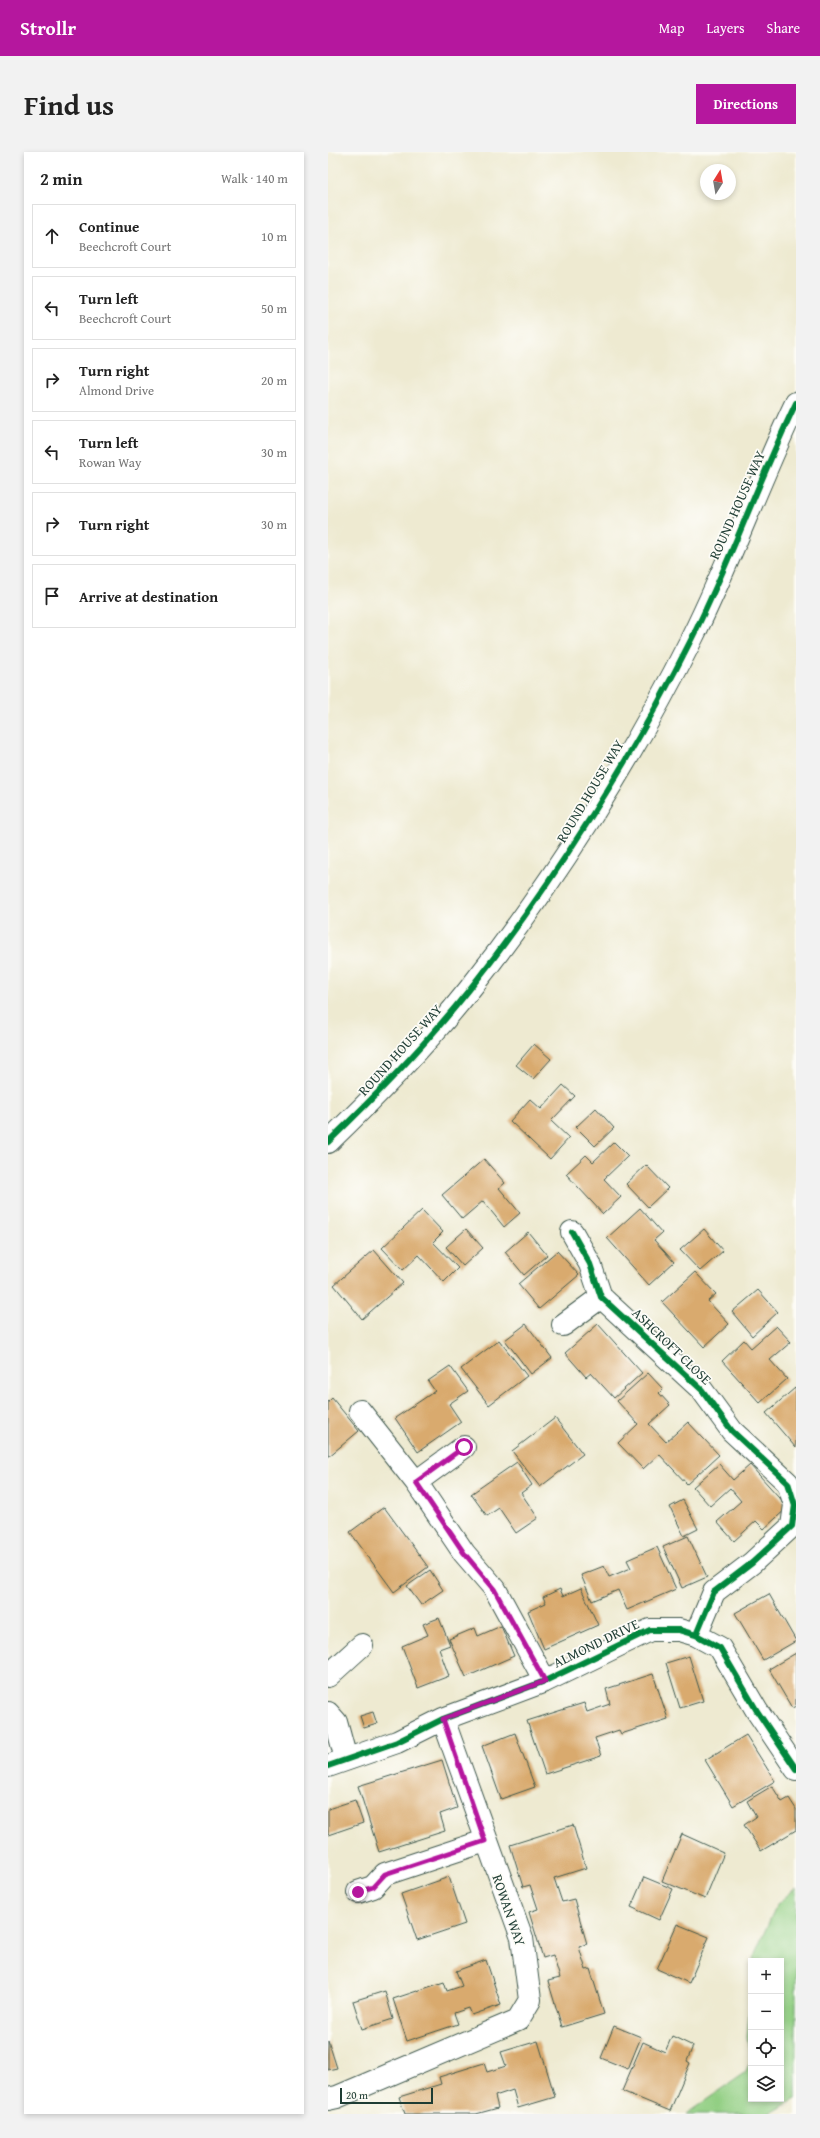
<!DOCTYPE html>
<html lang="en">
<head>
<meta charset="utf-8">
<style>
	:root { --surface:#fff; --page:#f2f2f2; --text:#222; --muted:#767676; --line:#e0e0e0; --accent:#b5179e }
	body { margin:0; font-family:"Gentium Book Plus",serif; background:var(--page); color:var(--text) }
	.controls { position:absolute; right:12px; bottom:12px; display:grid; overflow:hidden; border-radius:0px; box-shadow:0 2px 6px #0003 }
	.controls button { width:36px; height:36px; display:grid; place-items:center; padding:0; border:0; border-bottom:1px solid var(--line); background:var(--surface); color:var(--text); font:20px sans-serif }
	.compass { position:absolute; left:372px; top:12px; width:36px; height:36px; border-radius:50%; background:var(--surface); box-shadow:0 2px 6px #0003; rotate:11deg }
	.scale { position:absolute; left:12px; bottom:10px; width:93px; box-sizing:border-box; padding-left:4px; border:2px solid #1f3d34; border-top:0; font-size:11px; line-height:14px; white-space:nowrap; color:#1f3d34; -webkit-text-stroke:3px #fdfcf7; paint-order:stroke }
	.stop { position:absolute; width:12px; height:12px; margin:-9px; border:3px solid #b5179e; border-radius:50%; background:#fff }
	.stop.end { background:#b5179e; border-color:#fff; box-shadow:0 1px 4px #0008 }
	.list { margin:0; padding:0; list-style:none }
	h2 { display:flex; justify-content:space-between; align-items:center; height:52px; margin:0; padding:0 16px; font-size:17px }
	h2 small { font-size:13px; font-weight:400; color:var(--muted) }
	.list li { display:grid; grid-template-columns:26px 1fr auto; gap:12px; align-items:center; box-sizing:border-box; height:64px; margin:0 8px 8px; padding:0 8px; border:1px solid var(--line); border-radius:0px }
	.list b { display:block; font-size:15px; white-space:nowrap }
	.list p { margin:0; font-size:13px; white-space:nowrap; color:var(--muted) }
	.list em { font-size:13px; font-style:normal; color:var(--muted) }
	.icon { flex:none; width:22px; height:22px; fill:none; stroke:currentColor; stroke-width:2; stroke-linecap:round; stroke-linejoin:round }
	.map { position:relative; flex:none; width:468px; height:1962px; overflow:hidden; border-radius:0px }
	header { display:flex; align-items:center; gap:24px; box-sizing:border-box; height:56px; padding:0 20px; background:var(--accent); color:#fff }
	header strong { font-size:19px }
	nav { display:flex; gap:22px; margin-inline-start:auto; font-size:14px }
	.intro { display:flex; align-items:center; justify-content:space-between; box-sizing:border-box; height:96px; padding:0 24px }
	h1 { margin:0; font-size:28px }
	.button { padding:10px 18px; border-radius:0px; background:var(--accent); color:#fff; font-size:14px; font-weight:700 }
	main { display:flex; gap:24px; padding:0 24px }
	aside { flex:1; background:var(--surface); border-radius:0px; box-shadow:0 2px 6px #0003 }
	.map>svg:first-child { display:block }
</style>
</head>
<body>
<header>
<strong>Strollr</strong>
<nav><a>Map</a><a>Layers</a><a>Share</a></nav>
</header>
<div class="intro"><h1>Find us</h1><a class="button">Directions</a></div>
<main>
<aside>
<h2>2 min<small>Walk · 140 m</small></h2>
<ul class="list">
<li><svg class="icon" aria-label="ahead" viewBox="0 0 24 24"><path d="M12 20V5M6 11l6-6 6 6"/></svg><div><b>Continue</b><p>Beechcroft Court</p></div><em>10 m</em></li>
<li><svg class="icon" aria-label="left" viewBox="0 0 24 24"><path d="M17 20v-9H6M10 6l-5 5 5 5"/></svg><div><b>Turn left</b><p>Beechcroft Court</p></div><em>50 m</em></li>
<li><svg class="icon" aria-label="right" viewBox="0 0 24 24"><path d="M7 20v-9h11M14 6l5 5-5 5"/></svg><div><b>Turn right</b><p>Almond Drive</p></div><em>20 m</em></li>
<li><svg class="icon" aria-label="left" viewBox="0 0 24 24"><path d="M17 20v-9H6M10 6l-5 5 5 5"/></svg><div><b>Turn left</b><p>Rowan Way</p></div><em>30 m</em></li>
<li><svg class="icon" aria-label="right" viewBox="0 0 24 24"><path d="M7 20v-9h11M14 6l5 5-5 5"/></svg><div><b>Turn right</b></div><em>30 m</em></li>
<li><svg class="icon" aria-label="arrive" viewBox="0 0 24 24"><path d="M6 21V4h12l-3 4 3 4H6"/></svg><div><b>Arrive at destination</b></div></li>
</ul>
</aside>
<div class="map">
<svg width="468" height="1962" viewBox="0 0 468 1962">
	<rect width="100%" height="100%" fill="#fdfcf7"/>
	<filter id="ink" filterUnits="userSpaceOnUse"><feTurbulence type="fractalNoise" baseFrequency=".025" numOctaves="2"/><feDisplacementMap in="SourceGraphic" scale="8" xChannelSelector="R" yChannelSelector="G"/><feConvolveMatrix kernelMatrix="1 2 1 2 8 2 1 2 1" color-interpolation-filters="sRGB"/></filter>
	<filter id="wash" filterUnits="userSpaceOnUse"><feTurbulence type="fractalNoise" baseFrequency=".012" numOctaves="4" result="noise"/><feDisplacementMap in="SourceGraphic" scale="16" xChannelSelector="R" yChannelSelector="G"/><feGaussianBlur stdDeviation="0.9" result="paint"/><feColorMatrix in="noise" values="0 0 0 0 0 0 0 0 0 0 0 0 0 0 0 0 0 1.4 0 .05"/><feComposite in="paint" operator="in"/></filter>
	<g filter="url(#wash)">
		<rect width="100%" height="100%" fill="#eeead1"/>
		<path fill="#92cf83" stroke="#58865c" d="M468,1736V1947L441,1962H358L417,1921L422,1910L419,1884L423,1840V1947H453V1809H426L427,1801L449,1752Z"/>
		<g id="blocks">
			<path fill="#d9aa6e" d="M206,892L223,907L205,927L188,913Z
				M235,933L247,944L223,969L241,986L222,1007L182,969L202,947L213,957Z
				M268,956L286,976L267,994L248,975Z
				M286,990L300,1004L276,1027L293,1045L275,1062L238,1022L258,1003L265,1010Z
				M156,1007L177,1031L171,1036L192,1061L176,1075L155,1049L134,1067L114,1043Z
				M318,1013L340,1036L320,1055L298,1032Z
				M312,1056L334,1081L326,1088L346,1110L321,1133L279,1086Z
				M94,1058L115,1080L105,1090L130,1116L116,1130L91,1103L75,1118L54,1096Z
				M138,1077L155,1096L135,1114L118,1095Z
				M376,1077L395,1099L372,1119L352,1098Z
				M200,1080L219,1103L196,1123L177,1100Z
				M46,1098L75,1131L34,1167L6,1133Z
				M229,1099L251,1123L211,1157L190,1132Z
				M367,1120L388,1142L380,1149L401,1172L376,1195L334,1150Z
				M430,1138L450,1160L424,1184L404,1160Z
				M198,1172L224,1206L203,1222L177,1188Z
				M270,1172L314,1221L286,1246L263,1221L258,1225L237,1201Z
				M448,1174L463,1190L442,1208L459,1227L432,1251L394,1209L416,1188L423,1196Z
				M171,1188L199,1224L161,1253L133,1217Z
				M122,1214L140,1239L121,1252L133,1270L90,1300L67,1266L107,1239L100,1229Z
				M320,1221L335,1237L331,1241L342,1253L321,1272L338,1290L360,1270L391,1303L359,1332L331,1302L315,1317L290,1291L310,1272L289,1249Z
				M467,1236L468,1237V1296L438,1261Z
				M4,1246L31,1279L0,1305V1250Z
				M227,1266L255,1302L212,1335L184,1299Z
				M189,1310L204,1333L193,1341L210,1366L188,1381L171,1356L159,1364L143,1342Z
				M391,1312L405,1328L422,1313L460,1355L436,1377L428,1369L406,1389L389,1370L413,1349L402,1336L382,1354L365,1335Z
				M355,1348L370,1377L356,1384L342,1355Z
				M56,1355L100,1415L66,1440L22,1380Z
				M360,1384L379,1425L354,1436L335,1395Z
				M329,1395L348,1437L299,1458L290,1438L264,1449L253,1423L276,1414L281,1425L303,1416L299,1408Z
				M102,1418L115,1438L93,1453L79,1434Z
				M253,1436L270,1473L216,1497L200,1459L218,1451L215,1445L232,1437L235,1444Z
				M441,1442L468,1489L435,1508L407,1461Z
				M111,1466L122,1493L111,1497L121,1524L90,1536L74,1494L100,1483L95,1472Z
				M173,1474L186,1504L138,1525L121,1487L147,1476L150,1484Z
				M468,1501V1554L464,1556L441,1517Z
				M361,1504L375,1549L352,1556L338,1511Z
				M325,1522L340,1567L293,1582L291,1578L267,1586L273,1604L217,1622L199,1569L256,1551L259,1560L282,1552L278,1537Z
				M45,1560L49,1572L36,1576L32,1564Z
				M187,1581L207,1635L173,1647L154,1594Z
				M418,1583L447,1629L405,1654L377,1608Z
				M114,1608L129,1656L112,1662L117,1679L51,1700L30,1634Z
				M444,1634L454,1650L461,1646L468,1657V1678L433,1699L416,1673L428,1665L419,1649Z
				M27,1648L35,1671L0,1683V1657Z
				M245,1673L258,1716L226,1726L234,1750L246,1747L259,1792L251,1795L258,1818L262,1817L276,1862L234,1875L220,1829L232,1826L225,1803L215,1806L201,1760L210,1757L202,1733L195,1735L182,1693Z
				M354,1682L396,1701L377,1747L334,1729Z
				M121,1725L137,1772L89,1788L73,1742Z
				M316,1725L345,1737L331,1768L303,1755Z
				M349,1772L381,1785L361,1831L329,1817Z
				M158,1808L173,1853L144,1863L141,1856L126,1861L130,1872L79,1889L65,1847L116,1830L119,1839L134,1834L128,1819Z
				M57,1839L65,1867L34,1877L25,1849Z
				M286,1874L313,1885L300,1917L273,1906Z
				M344,1884L365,1894L359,1909L362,1911L342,1959L294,1939L315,1890L337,1900Z
				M0,1888L9,1916L0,1918Z
				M210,1889L227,1945L190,1956L185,1938L167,1944L170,1956L148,1962H77L71,1945L113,1932L111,1925L156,1911L159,1920L178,1914L173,1900Z"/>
		</g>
	</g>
	<g filter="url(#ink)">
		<use href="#blocks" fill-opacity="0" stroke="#3e574c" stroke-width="1"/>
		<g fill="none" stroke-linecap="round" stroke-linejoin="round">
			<g stroke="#3e574c" stroke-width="24">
				<path id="minor" d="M0,990C50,942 98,892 141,838C225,732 304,606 364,486C402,410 431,328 468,251
					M244,1080L262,1112L273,1145L374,1238L404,1279L460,1331L467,1353L464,1374L424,1411L386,1440L368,1483
					M235,1173L273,1145
					M32,1259L88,1330L136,1401L167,1437L217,1529
					M88,1330L136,1295
					M0,1524L34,1493
					M0,1561L8,1570L18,1607
					M0,1614L69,1590L115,1567L217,1529L322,1478H351L368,1483L392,1496L429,1559L468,1617
					M30,1740L45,1735L57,1722L157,1689
					M0,1947L9,1945L190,1868L202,1848L194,1786L115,1567"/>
			</g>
			<use href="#minor" stroke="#fff" stroke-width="22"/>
			<g stroke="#fdfcf7" stroke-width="8">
				<path id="cycleway" d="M0,990C50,942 98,892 141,838C225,732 304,606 364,486C402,410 431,328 468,251
					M244,1080L262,1112L273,1145L374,1238L404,1279L460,1331L467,1353L464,1374L424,1411L386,1440L368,1483
					M0,1614L69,1590L115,1567L217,1529L322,1478H351L368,1483L392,1496L429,1559L468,1617"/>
			</g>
			<use href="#cycleway" stroke="#00873e" stroke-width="6"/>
		</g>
	</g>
	<g fill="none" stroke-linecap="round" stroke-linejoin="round" filter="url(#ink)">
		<path stroke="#b5179e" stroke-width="5" d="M30,1740L45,1735L57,1722L157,1689L115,1567L217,1529L166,1437L136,1401L88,1330L136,1295"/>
	</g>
	<g text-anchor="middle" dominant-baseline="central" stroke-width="3.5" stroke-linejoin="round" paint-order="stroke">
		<g font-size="14" fill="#1f3d34" stroke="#fdfcf7">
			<text transform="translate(409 353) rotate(-66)">ROUND HOUSE WAY</text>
			<text transform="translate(262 639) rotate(-59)">ROUND HOUSE WAY</text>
			<text transform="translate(72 898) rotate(-48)">ROUND HOUSE WAY</text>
			<text transform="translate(344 1194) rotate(44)">ASHCROFT CLOSE</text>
			<text transform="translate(268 1491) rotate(-26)">ALMOND DRIVE</text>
			<text transform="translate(181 1758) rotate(71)">ROWAN WAY</text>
		</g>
	</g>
</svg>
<div class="controls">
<button>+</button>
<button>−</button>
<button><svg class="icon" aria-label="locate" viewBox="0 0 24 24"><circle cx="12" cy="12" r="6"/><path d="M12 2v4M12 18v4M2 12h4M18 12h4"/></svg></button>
<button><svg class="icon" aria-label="layers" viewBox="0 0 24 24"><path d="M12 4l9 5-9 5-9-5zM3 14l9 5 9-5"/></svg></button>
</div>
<svg class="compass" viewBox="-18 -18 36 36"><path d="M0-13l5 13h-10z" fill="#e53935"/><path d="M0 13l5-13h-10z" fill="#767676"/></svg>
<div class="scale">20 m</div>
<div class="stop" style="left:136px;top:1295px"></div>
<div class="stop end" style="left:30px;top:1740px"></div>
</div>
</main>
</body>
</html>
